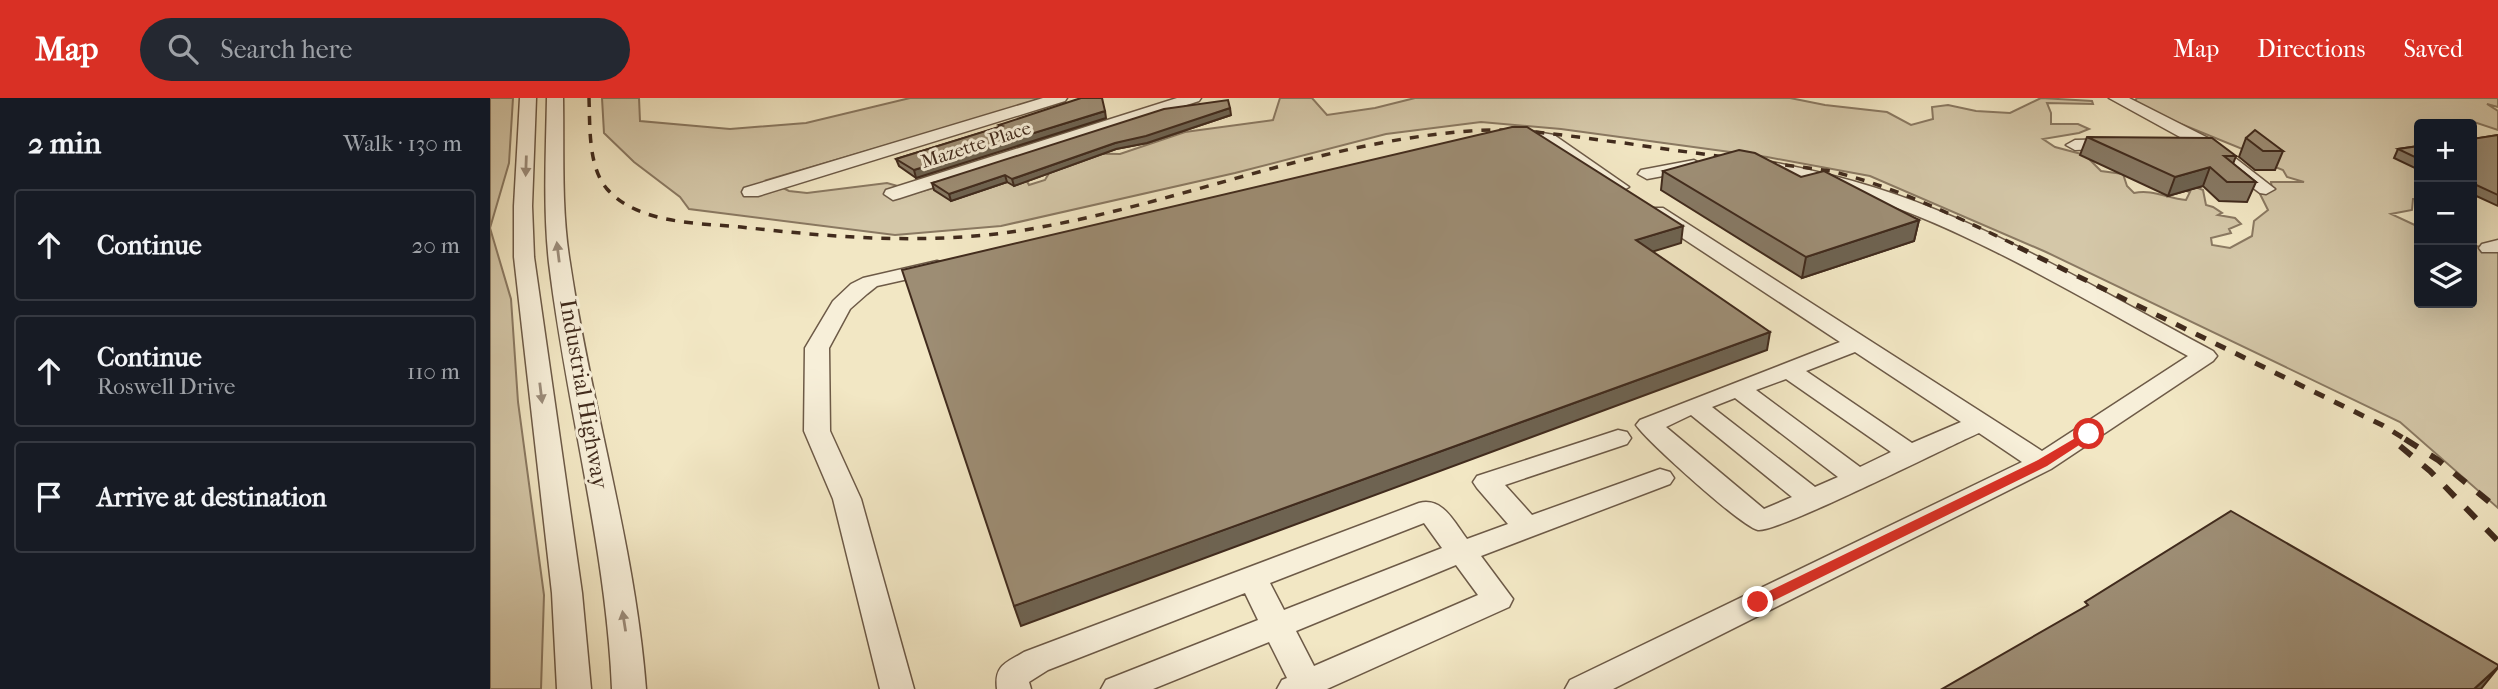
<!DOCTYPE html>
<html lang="en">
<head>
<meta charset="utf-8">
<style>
	:root { --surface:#171b24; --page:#242831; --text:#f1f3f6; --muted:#9ea1a6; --line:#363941; --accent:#d93025 }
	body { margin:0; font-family:"IM FELL French Canon",serif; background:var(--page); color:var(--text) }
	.controls { position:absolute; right:21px; top:21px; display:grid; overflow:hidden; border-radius:7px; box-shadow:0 7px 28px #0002 }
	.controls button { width:63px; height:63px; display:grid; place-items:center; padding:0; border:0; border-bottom:2px solid var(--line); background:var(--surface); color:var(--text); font:35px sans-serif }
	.stop { position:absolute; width:21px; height:21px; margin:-16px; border:5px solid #d93025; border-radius:50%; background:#fff }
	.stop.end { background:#d93025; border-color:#fff; box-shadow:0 2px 7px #0008 }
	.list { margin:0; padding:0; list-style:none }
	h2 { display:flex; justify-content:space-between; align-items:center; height:91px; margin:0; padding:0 28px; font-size:30px }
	h2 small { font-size:23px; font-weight:400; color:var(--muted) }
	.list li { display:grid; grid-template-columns:46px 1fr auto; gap:21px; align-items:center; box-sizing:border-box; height:112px; margin:0 14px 14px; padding:0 14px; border:2px solid var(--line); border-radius:7px }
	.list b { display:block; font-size:26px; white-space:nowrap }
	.list p { margin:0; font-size:23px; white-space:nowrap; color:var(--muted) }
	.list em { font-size:23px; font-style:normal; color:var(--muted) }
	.icon { flex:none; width:38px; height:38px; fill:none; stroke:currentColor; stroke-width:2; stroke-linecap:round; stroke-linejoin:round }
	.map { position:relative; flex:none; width:2008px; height:591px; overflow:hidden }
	header { display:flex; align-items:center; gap:42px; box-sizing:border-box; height:98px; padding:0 35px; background:var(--accent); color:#fff }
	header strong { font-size:33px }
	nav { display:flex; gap:38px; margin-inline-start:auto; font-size:24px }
	.search { width:490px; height:63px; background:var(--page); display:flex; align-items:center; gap:18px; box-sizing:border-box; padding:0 24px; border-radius:38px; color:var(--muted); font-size:26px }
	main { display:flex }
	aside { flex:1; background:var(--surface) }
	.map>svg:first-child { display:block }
</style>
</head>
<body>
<header>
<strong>Map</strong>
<div class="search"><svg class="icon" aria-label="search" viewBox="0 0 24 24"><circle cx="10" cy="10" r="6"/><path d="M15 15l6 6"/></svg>Search here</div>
<nav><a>Map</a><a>Directions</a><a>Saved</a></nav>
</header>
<main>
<aside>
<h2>2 min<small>Walk · 130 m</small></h2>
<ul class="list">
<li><svg class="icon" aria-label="ahead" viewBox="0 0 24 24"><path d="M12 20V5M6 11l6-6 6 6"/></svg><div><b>Continue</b></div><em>20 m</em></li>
<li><svg class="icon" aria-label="ahead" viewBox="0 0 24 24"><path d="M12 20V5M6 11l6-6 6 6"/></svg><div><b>Continue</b><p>Roswell Drive</p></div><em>110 m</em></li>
<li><svg class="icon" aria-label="arrive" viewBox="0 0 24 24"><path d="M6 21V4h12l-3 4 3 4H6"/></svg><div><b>Arrive at destination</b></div></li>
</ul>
</aside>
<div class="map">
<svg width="2008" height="591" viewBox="0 0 2008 591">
	<rect width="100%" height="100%" fill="#f2e7c4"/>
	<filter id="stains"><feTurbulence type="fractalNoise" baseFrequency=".00286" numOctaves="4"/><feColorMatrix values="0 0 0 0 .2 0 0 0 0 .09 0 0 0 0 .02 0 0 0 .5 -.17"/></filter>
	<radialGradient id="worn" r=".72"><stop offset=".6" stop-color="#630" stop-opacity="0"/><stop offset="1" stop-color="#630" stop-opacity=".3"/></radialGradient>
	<path fill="#d4c7a8" stroke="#8a7962" stroke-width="2" d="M0,0H23L19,65L0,130L21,201L28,304L54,497L51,591H0Z
		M112,0H149L150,23L240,31L316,25L420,0H558L277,82L299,93L317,95L397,85L429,94L528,67L539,87L555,82L571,55L630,56L695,34L783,22L790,0H822L837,17L885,10L925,0H1300L1335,7L1397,14L1421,27L1443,21L1442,9L1458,7L1486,13L1520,15L1551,0L1602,3L1603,6L1557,5L1561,15V26H1588L1599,31L1589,35L1553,41L1565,49L1595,57L1611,73L1633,76L1637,88L1644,95C1662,91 1677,100 1696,102L1700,94L1679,88L1684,80L1713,92L1716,107L1723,109L1732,115L1728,117L1745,120L1751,126L1739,131L1741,135L1721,140L1722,147L1740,150L1762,138L1764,123L1778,112L1770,96L1782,91L1781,84H1814L1797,79L1793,72L1780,67L1777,61L1642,6L1647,0H2008V9L1997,6L2008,13V32L1984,24L1929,26V101H1923L1922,112L1901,116L1929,129V205H1982V147L2008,153V410L1910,324L1556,154L1380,78L1277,59L1071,31L991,24L896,36L745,75L511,128L405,137L199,111L190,99L144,64L114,35Z"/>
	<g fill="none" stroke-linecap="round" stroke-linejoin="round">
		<g stroke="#6d5a47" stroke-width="3">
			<path id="minor" d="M30,0H46L42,108L44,159L92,495L101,591H67L62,495L24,159V108Z
				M57,0H73C74,55 71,111 80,165C101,308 145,447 156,591H122C116,447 76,308 59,165C53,111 56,54 57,0Z
				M553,0H577L575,3L268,98H254L252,94L254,90Z
				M687,0H711L709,3L410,100L403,102L394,96L396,92Z
				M1619,0H1639L1722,42L1785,91L1776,96L1770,95L1710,50Z
				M1024,30L1064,37L1139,89L1130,94L1124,93L1053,45L1018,39L1016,35L1018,31Z
				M1628,41L1634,42L1636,46L1634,50L1585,52L1576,47L1585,42Z
				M1261,60C1303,68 1345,77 1386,90C1505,128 1614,195 1723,253L1727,258L1723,263L1561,371L1123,591H1075L1080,582L1532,364L1489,335C1457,349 1287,435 1268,432C1252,429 1157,343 1146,327L1150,322L1350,244L1159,118L1156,114L1159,110H1173L1552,353L1698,258C1593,201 1488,136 1374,98C1335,85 1295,79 1255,69L1252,65ZM1365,254L1471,324L1422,345L1316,273ZM1296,281L1401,354L1370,369L1266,292ZM1245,300L1348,379L1325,389L1222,309ZM1201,317L1302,399L1274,411L1176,329Z
				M1204,62L1213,67L1210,71L1157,81L1148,76L1151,72Z
				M2008,142V154H1992L1989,150L1992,146Z
				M447,163L454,165L457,169L454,173L387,188L377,196L360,211L339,250L340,333L371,401L424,591H390L343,401L314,333L315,250L343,203L361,186L373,180Z
				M1128,332L1137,334L1141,340L1137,346L1015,387L1042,417L1170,371L1180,374L1184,380L1180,386L991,458L1023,501L1019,509L837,591H787L792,582L797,580L779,544L663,591H611L616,582L768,522L755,495L558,572L539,584L541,591H507C504,567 516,565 534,554L929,405C953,399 964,424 977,441L1018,426L987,390L983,384L987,378ZM934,425L952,450L794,512L780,485ZM966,467L988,497L824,568L806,533Z"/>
		</g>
		<use href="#minor" fill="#f7efd9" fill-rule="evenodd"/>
		<path stroke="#412b1d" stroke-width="3.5" stroke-dasharray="9 9" stroke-linecap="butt" d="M99,0C100,28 98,69 117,91C148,126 208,125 251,129C349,140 448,148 546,130C693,104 830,44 980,33C1031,29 1083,39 1134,45C1203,55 1272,64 1341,73C1409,90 1469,120 1532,150"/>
		<path stroke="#412b1d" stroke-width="5" stroke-dasharray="11 11" stroke-linecap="butt" d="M1528,149L1892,327L1918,343"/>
		<path stroke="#412b1d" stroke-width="6" stroke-dasharray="15 15" stroke-linecap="butt" d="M1915,341L1948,362L2008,411
			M1910,348L1940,373L2008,443"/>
	</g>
	<path fill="#877964" stroke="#412b1d" stroke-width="2" d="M741,17L657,45L626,51L524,88L517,84L461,103L444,92L442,85Z
		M616,20L426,80L409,68L406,61L510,29L509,27Z
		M2008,37V108L1982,96V41Z
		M1597,39L1746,58L1743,66L1766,84L1757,104L1729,103L1713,88L1678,98L1590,57Z
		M1756,40L1793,53L1785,72H1765L1749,59Z
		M1929,48V72L1904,60L1908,51Z
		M1173,73L1311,79L1429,122L1424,143L1312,180L1171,92Z"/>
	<path fill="#6e6351" stroke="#412b1d" stroke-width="2" d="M740,10L741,17L657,45L626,51L524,88L522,81L625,45Z
		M615,13L616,20L426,80L424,72Z
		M1720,69L1713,88L1678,98L1685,79Z
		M515,77L517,84L461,103L459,96Z
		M1429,122L1424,143L1312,180L1316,159Z
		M1193,128L1191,145L1145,159L1146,142Z
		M1280,234L1277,252L531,528L524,508Z
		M2008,570L1991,591H1984Z"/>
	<path fill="#9d8d74" stroke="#412b1d" stroke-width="2" d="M591,0H612L615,13L424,72L406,61L512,28L509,27Z
		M738,2L740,10L656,38L625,45L522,81L515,77L459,96L442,85L674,11Z
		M1022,29H1037L1193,128L1146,142L1280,234L524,508L412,172Z
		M1765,32L1793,53H1773L1756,40Z
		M2008,37V97L1982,85V41Z
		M1597,39L1722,40L1746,58H1734L1766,84H1737L1720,69L1685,79Z
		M1929,48V61L1908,51Z
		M1249,52L1265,55L1311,79L1334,73L1429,122L1316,159L1173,73Z
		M1741,413L2008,567V569L1984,591H1452L1598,507L1595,504Z"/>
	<defs><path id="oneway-solid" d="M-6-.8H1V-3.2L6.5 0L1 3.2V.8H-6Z" transform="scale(1.75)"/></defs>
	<g fill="#9c8d7b">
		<use href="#oneway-solid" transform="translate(36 68) rotate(92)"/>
		<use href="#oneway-solid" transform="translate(68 154) rotate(-97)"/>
		<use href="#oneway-solid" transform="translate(51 295) rotate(83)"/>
		<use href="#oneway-solid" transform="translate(134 523) rotate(-99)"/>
	</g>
	<path fill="#d93025" d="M1599,332L1603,333V338L1557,368L1273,508L1268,510L1261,504L1263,501L1548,362Z"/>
	<g text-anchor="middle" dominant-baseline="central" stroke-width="6" stroke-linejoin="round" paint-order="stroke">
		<g font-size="19" fill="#412b1d" stroke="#f7efd9">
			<text transform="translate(486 47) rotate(-18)">Mazette Place</text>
		</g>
		<g font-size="23" fill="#412b1d" stroke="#f7efd9">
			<text transform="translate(94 296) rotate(80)">Industrial Highway</text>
		</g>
	</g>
	<rect width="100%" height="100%" filter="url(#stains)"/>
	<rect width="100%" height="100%" fill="url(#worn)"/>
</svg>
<div class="controls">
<button>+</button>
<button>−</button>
<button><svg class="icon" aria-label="layers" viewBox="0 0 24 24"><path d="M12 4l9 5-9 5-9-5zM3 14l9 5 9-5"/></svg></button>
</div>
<div class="stop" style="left:1599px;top:336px"></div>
<div class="stop end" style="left:1268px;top:504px"></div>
</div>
</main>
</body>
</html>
